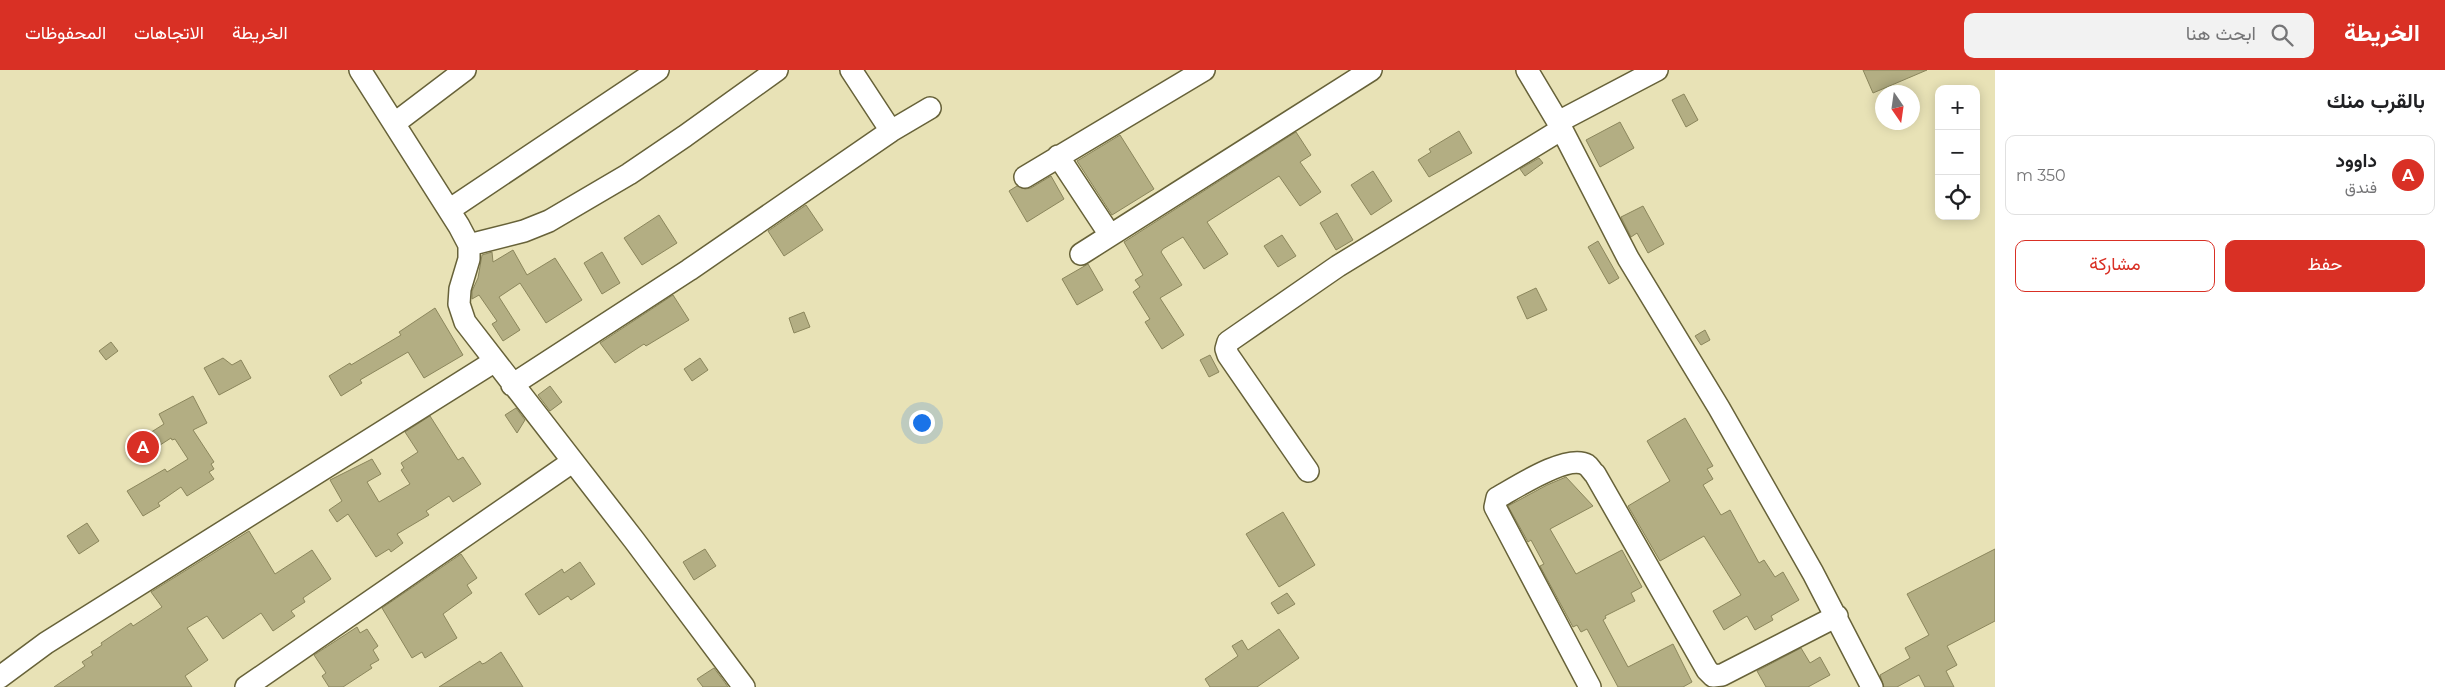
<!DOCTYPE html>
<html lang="ar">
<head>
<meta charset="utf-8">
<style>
	:root { --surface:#fff; --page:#f2f2f2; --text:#202124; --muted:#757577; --line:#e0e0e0; --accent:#d93025 }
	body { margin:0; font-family:Montserrat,Vazirmatn,sans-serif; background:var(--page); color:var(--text); direction:rtl }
	.controls { position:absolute; right:15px; top:15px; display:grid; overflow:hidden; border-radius:10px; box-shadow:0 2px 12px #0003 }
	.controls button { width:45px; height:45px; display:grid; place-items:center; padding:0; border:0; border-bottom:1px solid var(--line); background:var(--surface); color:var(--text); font:25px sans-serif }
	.compass { position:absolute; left:1875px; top:15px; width:45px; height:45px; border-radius:50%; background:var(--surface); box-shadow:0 2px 12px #0003; rotate:167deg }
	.you { position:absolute; left:921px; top:352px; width:18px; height:18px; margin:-12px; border:4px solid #fff; border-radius:50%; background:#1a73e8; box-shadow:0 0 0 8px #1a73e833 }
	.badge { display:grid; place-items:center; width:32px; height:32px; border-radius:50%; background:var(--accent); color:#fff; font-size:16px; font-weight:700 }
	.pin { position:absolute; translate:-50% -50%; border:2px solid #fff; box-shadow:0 1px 5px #0006 }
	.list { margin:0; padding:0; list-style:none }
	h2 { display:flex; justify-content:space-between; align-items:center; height:65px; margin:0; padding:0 20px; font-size:21px }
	h2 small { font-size:16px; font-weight:400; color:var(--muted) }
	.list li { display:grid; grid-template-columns:32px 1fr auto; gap:15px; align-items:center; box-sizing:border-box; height:80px; margin:0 10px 10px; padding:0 10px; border:1px solid var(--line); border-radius:10px }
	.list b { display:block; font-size:19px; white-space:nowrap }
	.list p { margin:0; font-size:16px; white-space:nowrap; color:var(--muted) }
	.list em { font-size:16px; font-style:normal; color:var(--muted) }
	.actions { display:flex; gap:10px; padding:15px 20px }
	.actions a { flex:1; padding:11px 0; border:1px solid var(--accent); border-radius:10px; text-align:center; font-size:18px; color:var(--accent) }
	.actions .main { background:var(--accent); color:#fff }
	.icon { flex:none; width:28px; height:28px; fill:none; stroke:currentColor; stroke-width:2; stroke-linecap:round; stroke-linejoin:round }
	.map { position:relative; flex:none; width:1995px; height:617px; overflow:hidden; direction:ltr }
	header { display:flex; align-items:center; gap:30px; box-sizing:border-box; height:70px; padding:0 25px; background:var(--accent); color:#fff }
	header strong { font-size:24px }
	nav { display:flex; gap:28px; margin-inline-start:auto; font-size:18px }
	.search { width:350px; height:45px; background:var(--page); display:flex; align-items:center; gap:12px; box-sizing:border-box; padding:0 18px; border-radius:10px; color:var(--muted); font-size:19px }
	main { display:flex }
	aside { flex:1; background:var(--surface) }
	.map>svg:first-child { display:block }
</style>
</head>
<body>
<header>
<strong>الخريطة</strong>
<div class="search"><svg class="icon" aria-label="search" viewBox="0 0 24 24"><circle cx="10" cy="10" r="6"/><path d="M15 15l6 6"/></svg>ابحث هنا</div>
<nav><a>الخريطة</a><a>الاتجاهات</a><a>المحفوظات</a></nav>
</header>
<main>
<aside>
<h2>بالقرب منك<small></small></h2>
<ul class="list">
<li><span class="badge">A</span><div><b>داوود</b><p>فندق</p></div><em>350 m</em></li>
</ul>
<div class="actions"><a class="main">حفظ</a><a>مشاركة</a></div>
</aside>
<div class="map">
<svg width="1995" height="617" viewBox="0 0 1995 617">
	<rect width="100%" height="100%" fill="#e8e2b6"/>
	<path fill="#b3ae83" stroke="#8b865c" d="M1863,0H1927L1873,23Z
		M1684,24L1698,50L1686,57L1672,30Z
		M1620,52L1634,78L1600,97L1586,70Z
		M1459,61L1472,83L1429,107L1418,90L1431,82L1429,79Z
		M1296,62L1311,85L1300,92L1321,122L1300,136L1279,106L1207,152L1228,184L1204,199L1183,167L1163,179L1161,182L1182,215L1160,228L1184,265L1162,279L1145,252L1150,249L1133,222L1140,217L1135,210L1143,205L1124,172Z
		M1120,65L1154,119L1112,145L1077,91Z
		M1539,88L1543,93L1525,106L1520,99Z
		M1373,101L1392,131L1371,145L1351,115Z
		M1051,106L1064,129L1027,152L1009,121L1017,116L1025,119L1031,118Z
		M806,135L823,160L784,186L768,161Z
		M1643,136L1664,174L1648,183L1637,163L1631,167L1621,147Z
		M1337,143L1353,170L1336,180L1320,153Z
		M659,145L677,173L642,195L624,168Z
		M1282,165L1296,186L1278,197L1264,176Z
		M1598,171L1619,208L1609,214L1588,177Z
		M513,180L527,205L555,188L582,230L546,253L520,213L499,227L520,260L503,271L492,254L497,251L479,225L472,229V221L478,208L482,185L492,182L493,192Z
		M602,182L620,213L602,224L584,193Z
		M1088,194L1103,220L1077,235L1062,209Z
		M1536,218L1547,240L1527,249L1517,227Z
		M673,225L689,250L646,276L644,274L615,293L600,273Z
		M435,238L463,285L424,308L408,282L360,310L362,313L341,326L329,306L350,293L351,295L401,265L399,262Z
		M804,242L810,257L794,263L789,248Z
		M1705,260L1710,270L1701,275L1695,266Z
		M111,272L118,281L106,290L99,281Z
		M1210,285L1219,302L1209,307L1200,290Z
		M223,288L232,295L241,290L251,308L219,325L204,298Z
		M700,288L708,300L692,311L684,299Z
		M550,316L562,332L550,341L538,325Z
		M193,326L207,353L193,360L214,392L211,394L214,399L209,402L214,409L187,426L181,417L158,433L160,436L143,446L127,421L165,399L167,402L188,389L175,369L172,370L171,368L143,386L134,373L164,354L159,344Z
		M516,338L525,350L517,363L505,345Z
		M430,346L458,390L463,387L481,414L453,432L449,426L426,441L429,445L397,464L403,473L391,482L389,479L376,487L348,444L337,452L329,440L342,431L330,410L372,389L381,404L367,412L379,432L410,414L401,400L404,398L401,393L418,382L405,362Z
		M1685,348L1713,396L1707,399L1713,409L1703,415L1721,445L1730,440L1759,493L1764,490L1775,507L1783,502L1799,530L1771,546L1773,550L1755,560L1747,546L1724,560L1713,541L1741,525L1704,466L1660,491L1628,436L1670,411L1647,371Z
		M1566,407L1593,436L1550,459L1576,504L1622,480L1642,517L1631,523L1635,531L1605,546L1606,548L1603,550L1628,597L1673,574L1692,612L1683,617H1618L1587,559L1581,562L1577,555L1573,557L1540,496L1544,494L1531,470L1528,472L1508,436L1547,415Z
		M1283,442L1315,495L1279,517L1246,464Z
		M87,453L99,471L79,484L67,466Z
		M249,461L275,504L312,480L331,509L303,528L305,532L291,541L295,546L273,561L261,543L223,569L207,546L187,558L208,590L185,606L192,617H54L85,596L82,592L93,585L91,582L102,575L101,573L131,553L133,556L162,537L151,522Z
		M705,479L716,496L694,510L683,492Z
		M1995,479V551L1947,576L1957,595L1946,601L1954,617H1925L1919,605L1897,617H1884L1880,605L1910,588L1905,578L1929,565L1907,524Z
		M461,484L477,508L467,515L472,523L443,544L457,568L425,588L422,582L412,588L382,538Z
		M580,492L595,514L571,530L568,526L539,545L525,524L562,499L564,503Z
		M1287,523L1295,534L1278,544L1271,533Z
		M357,557L360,563L367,559L378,576L373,580L379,590L370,595L372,598L343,617H329L322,606L326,603L314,585Z
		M1279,559L1299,588L1257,617H1210L1205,609L1238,586L1232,576L1242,570L1248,580Z
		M1801,578L1810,593L1820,587L1830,605L1808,617H1766L1757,601Z
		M501,582L523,617H439L480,591L482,594L485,593Z
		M714,598L723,610L728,617H703L697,609Z"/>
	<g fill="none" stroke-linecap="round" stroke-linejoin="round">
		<g stroke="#676239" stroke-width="24">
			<path id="minor" d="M360,0L459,156L469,175V189L460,219L459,234L465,252L634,470L744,617
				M851,0L891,61
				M1527,0L1558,52L1628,188L1719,338L1813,503L1872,617
				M1558,52L1657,0
				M395,53L465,0
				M1058,86L1110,165
				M1025,107L1204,0
				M449,140L658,0
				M469,175L524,161L549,151L629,104L685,66L777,0
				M1081,184L1371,0
				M512,315L689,200L891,61L930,38
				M1308,401L1228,285L1226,279L1228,272L1338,196L1562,59
				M0,607L46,573L495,291
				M246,617L572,392
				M1590,617L1495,437L1497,428C1515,418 1568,383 1587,395C1590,397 1592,402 1595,404L1707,600L1713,606L1722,605L1837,546"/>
		</g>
		<use href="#minor" stroke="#fff" stroke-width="21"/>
	</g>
</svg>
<div class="controls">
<button>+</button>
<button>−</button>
<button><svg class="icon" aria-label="locate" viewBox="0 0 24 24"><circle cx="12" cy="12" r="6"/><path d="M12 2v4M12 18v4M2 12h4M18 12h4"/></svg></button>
</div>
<svg class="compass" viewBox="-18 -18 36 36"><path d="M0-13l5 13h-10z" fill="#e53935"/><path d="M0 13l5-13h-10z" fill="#757577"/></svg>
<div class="you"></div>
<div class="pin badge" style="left:143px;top:377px">A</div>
</div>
</main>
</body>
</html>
